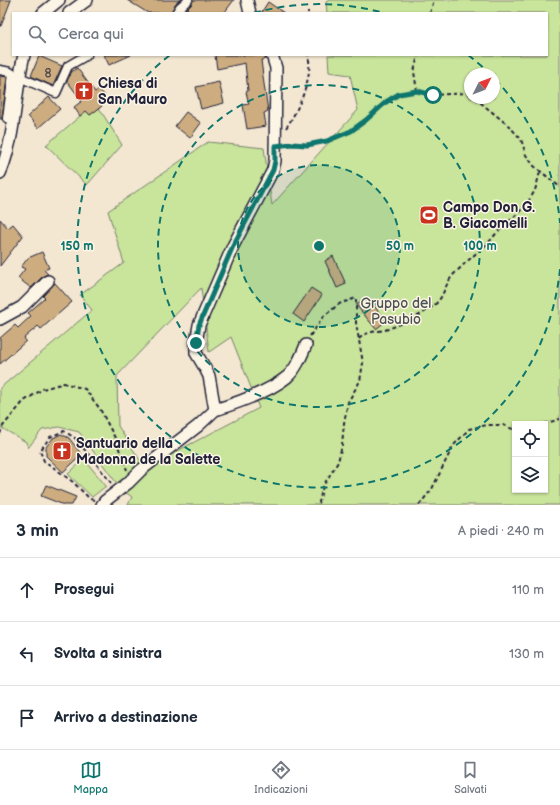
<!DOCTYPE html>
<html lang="it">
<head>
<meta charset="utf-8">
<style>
	:root { --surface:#fff; --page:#f6f6f7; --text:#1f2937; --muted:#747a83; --line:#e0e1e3; --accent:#0f766e }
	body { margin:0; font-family:"Balsamiq Sans",sans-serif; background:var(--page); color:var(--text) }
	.controls { position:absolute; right:12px; bottom:12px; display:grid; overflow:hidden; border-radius:0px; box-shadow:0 1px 3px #0004 }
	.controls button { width:36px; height:36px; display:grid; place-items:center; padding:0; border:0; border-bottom:1px solid var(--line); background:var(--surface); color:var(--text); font:20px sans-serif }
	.compass { position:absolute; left:464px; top:68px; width:36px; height:36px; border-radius:50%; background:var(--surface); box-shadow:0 1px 3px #0004; rotate:48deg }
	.stop { position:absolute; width:12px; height:12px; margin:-9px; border:3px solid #0f766e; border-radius:50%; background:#fff }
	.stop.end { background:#0f766e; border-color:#fff; box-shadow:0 1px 4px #0008 }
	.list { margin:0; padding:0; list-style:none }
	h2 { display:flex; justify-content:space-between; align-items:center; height:52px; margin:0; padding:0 16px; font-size:17px }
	h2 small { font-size:13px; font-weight:400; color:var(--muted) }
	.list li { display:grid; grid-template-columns:26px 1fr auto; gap:12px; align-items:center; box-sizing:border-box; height:64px; padding:0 16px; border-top:1px solid var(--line) }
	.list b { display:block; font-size:15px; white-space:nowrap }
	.list em { font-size:13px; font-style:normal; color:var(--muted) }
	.icon { flex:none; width:22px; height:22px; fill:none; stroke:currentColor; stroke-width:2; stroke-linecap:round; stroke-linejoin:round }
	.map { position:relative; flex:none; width:560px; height:505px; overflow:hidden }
	.search { position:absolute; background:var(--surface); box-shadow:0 1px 3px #0004; left:12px; right:12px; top:12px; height:44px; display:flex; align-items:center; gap:10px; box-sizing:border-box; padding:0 14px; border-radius:0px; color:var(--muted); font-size:15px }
	.sheet { height:244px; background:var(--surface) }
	nav { display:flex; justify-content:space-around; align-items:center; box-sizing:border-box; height:56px; border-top:1px solid var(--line); background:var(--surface); font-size:11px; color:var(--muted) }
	nav a { display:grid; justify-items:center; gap:2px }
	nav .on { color:var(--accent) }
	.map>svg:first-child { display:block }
</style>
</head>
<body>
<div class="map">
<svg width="560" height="505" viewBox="0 0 560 505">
	<rect width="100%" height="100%" fill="#f3e7d1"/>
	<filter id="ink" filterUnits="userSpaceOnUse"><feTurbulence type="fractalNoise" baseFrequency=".025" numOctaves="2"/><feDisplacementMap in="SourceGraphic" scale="8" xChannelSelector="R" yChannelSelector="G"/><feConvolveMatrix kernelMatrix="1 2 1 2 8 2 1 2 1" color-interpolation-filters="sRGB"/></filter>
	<g filter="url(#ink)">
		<path fill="#c9e49b" stroke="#76836b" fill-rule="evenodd" d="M329,0H560V505H128L132,497L121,489L79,432L59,427L42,430L28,448L26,442L0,427V388L92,310L80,295L124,263L108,211L208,142L264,148L272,205L358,110L350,75L329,72L328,55H547V13H327L326,2ZM470,74H494V98H470ZM201,288L209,352L231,337L259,408L145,468L118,426L117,376ZM515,424H545V490H515Z
			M99,108L122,145L87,185L46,145L86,111L90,115Z
			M84,459L106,486L92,497L68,474Z"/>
		<path fill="#cdad80" stroke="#22223b" d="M0,0H11L1,26H0Z
			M127,0H180L175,4L171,13H148Z
			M193,0H234L224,13H183L192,4Z
			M268,2L284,13H261Z
			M104,55H131L109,65Z
			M215,55H265L266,59L261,60L264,84L268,111L264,113L266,126L247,129L243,105L249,104L246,92L248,91L245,63L217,69Z
			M39,56L62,66L53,86L31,76Z
			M77,68L95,92L99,89L105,96L99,101L102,106L90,115L86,111L80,116L74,107L82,101L67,81L72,71H73Z
			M0,76L7,77L2,119H0Z
			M219,82L224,103L201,109L196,87Z
			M49,97L60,109L38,128L28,116Z
			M186,112L201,123L190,138L175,126Z
			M0,219L8,228L13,224L23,236L0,266Z
			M42,252L49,268L44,270L48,274L43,276L31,288L18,278L25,269L21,267L28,258Z
			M333,256L346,284L337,288L325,261Z
			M55,283L72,302L41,329L38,326L24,338L26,341L0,364V338L15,325L18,328L31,316L28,313L45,298L43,296Z
			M311,288L322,295L304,322L293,314Z
			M367,297L386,321L376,329L356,305Z
			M61,434L69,438L82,455L63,472L46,456V447L53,438Z
			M46,485L76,497L72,505H64L41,496Z"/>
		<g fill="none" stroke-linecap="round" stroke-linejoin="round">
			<g stroke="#22223b" stroke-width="11">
				<path id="pedestrian" d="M176,13L180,7L188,0
					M0,70L10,72L13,74L7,118
					M24,79L56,93L68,66L87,55"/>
			</g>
			<g stroke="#22223b" stroke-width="14">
				<path id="minor" d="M247,0L250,13
					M43,13L59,0
					M69,13L87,0
					M0,173C5,163 7,152 10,141C16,112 17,83 24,55
					M0,319L22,307L48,281
					M215,410C237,403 269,392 287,377C296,369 301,357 306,345
					M102,505L105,501L128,483L141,470L198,426L215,410L209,376L205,368L196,353V343L199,325L233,246L273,170L275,161L276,68L272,55"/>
			</g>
			<path stroke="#22223b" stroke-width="2" stroke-dasharray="4 3" stroke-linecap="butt" d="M308,13V11
				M430,13L434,0
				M417,91L414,72L418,55
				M475,98L509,126L521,139L526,155L534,166L560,187
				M286,128C298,110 314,77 308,55
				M286,144H292L307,145L327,141L351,131L366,120L386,102L399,94L417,91L433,95L467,93L470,95
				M310,336L324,316L339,304L356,298V323L363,363L360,381L348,402L344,423L342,445L338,462L323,486L319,502L320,505
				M359,339C366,331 376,332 385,330C399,325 414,319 426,311C433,307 440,301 443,293C446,287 448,281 453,275C464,264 475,254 487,244C492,239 496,233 502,228C514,217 526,207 534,192C537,186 538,178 540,172
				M544,424L560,419
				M0,434L3,426L24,401L43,389L64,383L85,389L100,409L115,438L127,470
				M94,500L90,499L73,482L53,467L44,461L40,451L50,437L64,431L75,438L98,466L111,483
				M419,505L432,489L453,446L469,429L487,425H503L515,430"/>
			<use href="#pedestrian" stroke="#fcf5e5" stroke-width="8"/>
			<use href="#minor" stroke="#fcf5e5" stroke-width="11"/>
		</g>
	</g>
	<g fill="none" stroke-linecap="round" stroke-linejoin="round" filter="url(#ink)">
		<path stroke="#0f766e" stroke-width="5" d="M196,343L199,325L233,246L273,170L275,161V146L292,144L307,145L327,141L351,131L366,120L386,102L399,94L417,91L433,95"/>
	</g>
	<circle cx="319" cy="246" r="81" fill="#0f766e" fill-opacity=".12"/>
	<g fill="none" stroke="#0f766e" stroke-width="2" stroke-dasharray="7 5">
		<circle cx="319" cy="246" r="81"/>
		<circle cx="319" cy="246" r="161"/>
		<path d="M560 269A242 242 0 1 1 170 55M254 13A242 242 0 0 1 384 13M468 55A242 242 0 0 1 489 73M495 79A242 242 0 0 1 560 223"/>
	</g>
	<defs>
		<g id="church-square" transform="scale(1)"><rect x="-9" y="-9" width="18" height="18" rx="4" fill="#c8321e" stroke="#fcf5e5"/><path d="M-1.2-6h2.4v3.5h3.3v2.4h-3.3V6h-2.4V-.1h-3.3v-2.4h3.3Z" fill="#fff"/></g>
		<g id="stadium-square" transform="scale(1)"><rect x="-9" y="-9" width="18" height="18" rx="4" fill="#c8321e" stroke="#fcf5e5"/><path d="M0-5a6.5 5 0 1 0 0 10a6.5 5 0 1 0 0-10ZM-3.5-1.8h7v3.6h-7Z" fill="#fff"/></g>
	</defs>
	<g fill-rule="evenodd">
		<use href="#church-square" x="84" y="91"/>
		<use href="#stadium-square" x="429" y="215"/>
		<use href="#church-square" x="62" y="451"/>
	</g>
	<g text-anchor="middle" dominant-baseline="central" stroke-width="3" stroke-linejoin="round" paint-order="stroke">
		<g font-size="12" fill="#4d454c">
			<text x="48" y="73">8</text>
		</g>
		<g font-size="14" font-weight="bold" fill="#22223b" stroke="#fcf5e5" text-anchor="start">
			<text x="98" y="83">Chiesa di<tspan x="98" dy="16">San Mauro</tspan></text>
			<text x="443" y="207">Campo Don G.<tspan x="443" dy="16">B. Giacomelli</tspan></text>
			<text x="76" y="443">Santuario della<tspan x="76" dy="16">Madonna de la Salette</tspan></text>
		</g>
		<g font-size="14" fill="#4c5253" stroke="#fcf5e5">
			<text x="396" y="303">Gruppo del<tspan x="396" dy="16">Pasubio</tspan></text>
		</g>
	</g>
	<circle cx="319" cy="246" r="6" fill="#0f766e" stroke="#fcf5e5" stroke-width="2"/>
	<g font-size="12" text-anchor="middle" font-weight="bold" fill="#0f766e" stroke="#fcf5e5" stroke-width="3" stroke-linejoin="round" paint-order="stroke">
		<text x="400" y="250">50 m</text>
		<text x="480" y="250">100 m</text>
		<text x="77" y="250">150 m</text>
	</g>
</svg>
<div class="controls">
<button><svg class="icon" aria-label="locate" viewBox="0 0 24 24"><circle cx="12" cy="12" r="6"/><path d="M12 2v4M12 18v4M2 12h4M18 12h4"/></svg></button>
<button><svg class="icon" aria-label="layers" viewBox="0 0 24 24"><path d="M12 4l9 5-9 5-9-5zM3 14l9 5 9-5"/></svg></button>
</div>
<svg class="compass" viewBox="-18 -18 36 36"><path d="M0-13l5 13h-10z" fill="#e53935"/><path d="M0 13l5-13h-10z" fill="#747a83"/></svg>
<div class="stop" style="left:433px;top:95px"></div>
<div class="stop end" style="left:196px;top:343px"></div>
<div class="search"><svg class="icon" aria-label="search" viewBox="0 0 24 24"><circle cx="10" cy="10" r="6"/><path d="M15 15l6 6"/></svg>Cerca qui</div>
</div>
<section class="sheet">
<h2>3 min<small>A piedi · 240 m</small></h2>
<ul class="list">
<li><svg class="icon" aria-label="ahead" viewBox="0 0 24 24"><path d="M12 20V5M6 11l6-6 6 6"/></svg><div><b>Prosegui</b></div><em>110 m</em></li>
<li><svg class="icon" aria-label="left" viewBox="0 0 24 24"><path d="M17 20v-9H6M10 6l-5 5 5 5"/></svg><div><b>Svolta a sinistra</b></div><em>130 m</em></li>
<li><svg class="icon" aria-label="arrive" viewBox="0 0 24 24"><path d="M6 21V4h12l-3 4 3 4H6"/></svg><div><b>Arrivo a destinazione</b></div></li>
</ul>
</section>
<nav>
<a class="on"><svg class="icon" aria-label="map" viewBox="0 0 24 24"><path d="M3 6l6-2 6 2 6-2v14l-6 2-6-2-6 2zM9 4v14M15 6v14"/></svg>Mappa</a>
<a><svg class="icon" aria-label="directions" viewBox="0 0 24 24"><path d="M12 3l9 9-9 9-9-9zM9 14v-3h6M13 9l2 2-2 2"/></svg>Indicazioni</a>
<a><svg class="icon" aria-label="saved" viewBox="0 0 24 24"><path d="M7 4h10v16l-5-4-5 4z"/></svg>Salvati</a>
</nav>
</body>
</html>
